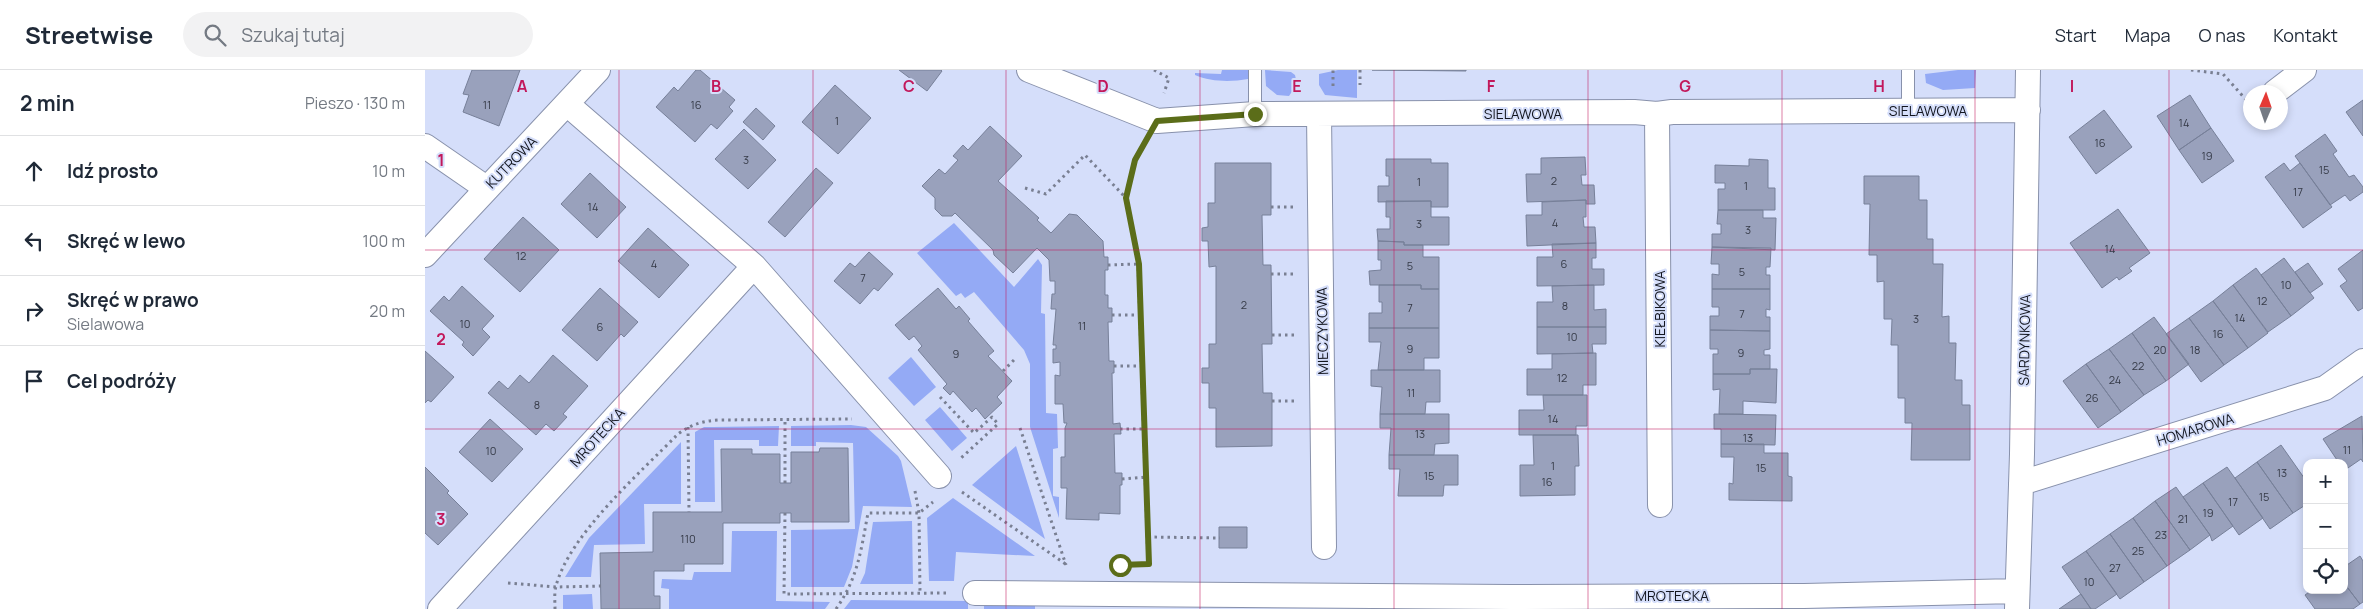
<!DOCTYPE html>
<html lang="pl">
<head>
<meta charset="utf-8">
<style>
	:root { --surface:#fff; --page:#f2f2f3; --text:#1f2937; --muted:#747a83; --line:#e0e1e3 }
	body { margin:0; font-family:Manrope,sans-serif; background:var(--page); color:var(--text) }
	.controls { position:absolute; right:15px; bottom:15px; display:grid; overflow:hidden; border-radius:10px; box-shadow:0 2px 8px #0003 }
	.controls button { width:45px; height:45px; display:grid; place-items:center; padding:0; border:0; border-bottom:1px solid var(--line); background:var(--surface); color:var(--text); font:25px sans-serif }
	.compass { position:absolute; left:1818px; top:15px; width:45px; height:45px; border-radius:50%; background:var(--surface); box-shadow:0 2px 8px #0003; rotate:2deg }
	.stop { position:absolute; width:15px; height:15px; margin:-11px; border:4px solid #5b6d19; border-radius:50%; background:#fff }
	.stop.end { background:#5b6d19; border-color:#fff; box-shadow:0 1px 5px #0008 }
	.list { margin:0; padding:0; list-style:none }
	h2 { display:flex; justify-content:space-between; align-items:center; height:65px; margin:0; padding:0 20px; font-size:21px }
	h2 small { font-size:16px; font-weight:400; color:var(--muted) }
	.list li { display:grid; grid-template-columns:32px 1fr auto; gap:15px; align-items:center; box-sizing:border-box; height:70px; padding:0 20px; border-top:1px solid var(--line) }
	.list b { display:block; font-size:19px; white-space:nowrap }
	.list p { margin:0; font-size:16px; white-space:nowrap; color:var(--muted) }
	.list em { font-size:16px; font-style:normal; color:var(--muted) }
	.icon { flex:none; width:28px; height:28px; fill:none; stroke:currentColor; stroke-width:2; stroke-linecap:round; stroke-linejoin:round }
	.map { position:relative; flex:none; width:1938px; height:539px; overflow:hidden }
	header { display:flex; align-items:center; gap:30px; box-sizing:border-box; height:70px; padding:0 25px; background:var(--surface); border-bottom:1px solid var(--line) }
	header strong { font-size:24px }
	nav { display:flex; gap:28px; margin-inline-start:auto; font-size:18px }
	.search { width:350px; height:45px; background:var(--page); display:flex; align-items:center; gap:12px; box-sizing:border-box; padding:0 18px; border-radius:28px; color:var(--muted); font-size:19px }
	main { display:flex }
	aside { flex:1; background:var(--surface) }
	.map>svg:first-child { display:block }
</style>
</head>
<body>
<header>
<strong>Streetwise</strong>
<div class="search"><svg class="icon" aria-label="search" viewBox="0 0 24 24"><circle cx="10" cy="10" r="6"/><path d="M15 15l6 6"/></svg>Szukaj tutaj</div>
<nav><a>Start</a><a>Mapa</a><a>O nas</a><a>Kontakt</a></nav>
</header>
<main>
<aside>
<h2>2 min<small>Pieszo · 130 m</small></h2>
<ul class="list">
<li><svg class="icon" aria-label="ahead" viewBox="0 0 24 24"><path d="M12 20V5M6 11l6-6 6 6"/></svg><div><b>Idź prosto</b></div><em>10 m</em></li>
<li><svg class="icon" aria-label="left" viewBox="0 0 24 24"><path d="M17 20v-9H6M10 6l-5 5 5 5"/></svg><div><b>Skręć w lewo</b></div><em>100 m</em></li>
<li><svg class="icon" aria-label="right" viewBox="0 0 24 24"><path d="M7 20v-9h11M14 6l5 5-5 5"/></svg><div><b>Skręć w prawo</b><p>Sielawowa</p></div><em>20 m</em></li>
<li><svg class="icon" aria-label="arrive" viewBox="0 0 24 24"><path d="M6 21V4h12l-3 4 3 4H6"/></svg><div><b>Cel podróży</b></div></li>
</ul>
</aside>
<div class="map">
<svg width="1938" height="539" viewBox="0 0 1938 539">
	<rect width="100%" height="100%" fill="#d5defa"/>
	<path fill="#94aaf5" d="M797,0H823V9C806,12 786,12 770,5V3L796,4Z
		M840,0L866,2L870,5L872,14L864,26L852,25L841,16Z
		M913,0H932V28L900,25L894,15V4Z
		M1533,0H1551L1550,18L1518,20L1501,13L1500,4Z
		M529,153L589,217L613,189L617,195L616,243L620,244L621,343L632,344L633,378L628,379V426L634,427V448L605,357V294L599,280L549,222L540,228L536,223L531,226L492,183Z
		M486,287L511,317L489,336L463,308Z
		M515,337L542,368L527,381L500,350Z
		M426,355L441,357L473,386L476,391L487,437L438,436L427,497L419,517H366V460L430,459L428,373L391,372V376H366V356Z
		M354,356L353,376H334V370H289L290,432H270V362L279,357H288Z
		M256,372V434H219L220,474L169,475L166,507H140L164,468Z
		M591,376L620,469L547,415Z
		M528,428L610,486L531,482L529,511H504L502,448Z
		M487,451L488,514H435L440,503L448,452Z
		M307,461H352L351,531L405,532L400,539H244V519L236,518L237,509L267,510L269,502H306Z
		M167,524L168,539H138V525Z
		M610,529V539H559V531Z
		M426,530L543,531V539H419Z"/>
	<path fill="#99a1bc" stroke="#778099" d="M47,0H95L74,56L38,42L44,25L38,24Z
		M271,0H275L310,30L304,37L308,41L292,59L286,54L270,72L231,37L249,17L253,21Z
		M474,0H516L517,1L502,21Z
		M948,0H1041V1L947,0Z
		M410,15L446,48L413,84L377,52Z
		M1765,25L1786,58L1754,80L1732,46Z
		M1938,30V66L1921,42Z
		M331,38L350,56L338,70L318,52Z
		M1679,40L1707,77L1671,104L1644,67Z
		M565,56L597,86L573,111L614,148L612,150L626,163L644,144L652,145L678,171L679,187H683V200H680V225H683V238H687V252H683L684,291H689V303H687L688,354L695,353L696,364H689L690,403H697V415H695V444L674,443V450L641,449L642,418H636V387H640V358L642,353H639L638,334H630V305L635,306V292L628,293V279H631V275H628L631,239H626L627,224H630V211H625L624,190L612,178L588,203L569,185L568,180L530,143L527,146H517L510,139V128L497,116L514,99L520,104L533,90L528,86L538,75L543,80Z
		M1786,58L1809,91L1777,113L1754,80Z
		M319,59L351,90L323,119L290,89Z
		M1900,64L1912,81L1908,84L1924,107L1929,105L1938,117V122L1925,131L1920,125L1905,135L1870,86Z
		M1160,87L1161,105H1156L1157,115H1169L1170,134H1161V130L1102,132L1101,104H1116V88Z
		M961,89H1006V93H1023V137H1006V131L953,132V116H964V106H961Z
		M1324,89L1343,90V118H1350V140H1293V119H1300V113H1290V95L1324,96Z
		M790,93H846V145H837L838,195H846L847,274H837L838,323H847V376L791,377V338H784V313H777V298H784V274H791V196L784,197L783,171H777V158L783,157V133H790Z
		M1859,93L1865,101L1875,93L1907,137L1878,158L1840,107Z
		M391,98L408,113L360,167L343,152Z
		M165,103L201,137L172,168L136,134Z
		M1439,106H1494V130H1502V169H1508V194H1518L1517,247L1524,246V273H1531L1530,310H1537V335H1545V390H1486L1487,353H1480V328H1473V275H1466L1467,249H1459V211L1452,212V185H1444L1445,134H1439Z
		M1161,130V147H1158L1159,157H1170L1171,173L1102,176L1101,145H1117V132Z
		M961,131H1006V147H1024V175H979V172L953,171L952,159H965V147H961Z
		M1693,139L1725,183L1704,198L1707,201L1694,210L1692,207L1677,218L1645,173Z
		M1293,140H1338V148H1351L1350,180L1287,177V164H1296V154H1292Z
		M98,147L134,180L95,222L59,189Z
		M223,158L264,195L234,228L193,191Z
		M953,171L979,172V175H998V187H1014V219H996V215H945L944,201L956,200V190H953Z
		M1171,173V188H1167V199H1179V215L1112,216V187H1128L1127,174Z
		M1287,177L1346,178L1345,197H1341V205H1345V219H1287V204L1294,205V194H1286Z
		M1938,180V238L1933,241L1915,216L1922,211L1913,199Z
		M444,182L468,204L453,221L449,218L435,234L409,211L425,193L430,197Z
		M1859,188L1889,228L1866,246L1836,205Z
		M1883,193L1898,214L1885,223L1870,202Z
		M1831,198L1866,246L1843,262L1808,215Z
		M954,215H996V219H1014V258H944V243H957V232H954Z
		M1169,215V240L1181,239V257H1112V232H1128L1127,216Z
		M1808,215L1843,263L1823,278L1788,231Z
		M37,216L69,246L57,259L65,267L48,286L37,275L39,272L5,241L19,226L24,231Z
		M175,218L213,252L199,267L196,264L172,291L137,260Z
		M513,218L531,239L534,236L545,249L543,251L569,281L563,286L587,311L572,327L577,333L560,349L551,338L547,342L528,321L525,325L518,318L522,314L493,280L497,276L489,266L484,270L470,255Z
		M1287,219H1345V240L1341,239V247H1345V261L1285,260V246H1294V237H1287Z
		M1788,231L1823,278L1799,295L1764,248Z
		M1729,247L1764,294L1741,311L1707,263Z
		M1764,248L1799,295L1776,312L1741,264Z
		M1112,257H1181V274H1167L1168,283L1112,284Z
		M944,258H1014V288H999V300H953L956,272H944Z
		M1285,260L1345,261V279L1339,280V285H1345V299H1325V304H1288V284H1293V279H1285Z
		M1707,263L1741,311L1719,325L1684,279Z
		M1684,279L1719,325L1696,342L1661,294Z
		M0,281L29,307L6,332L3,330L0,333Z
		M1171,283V315H1158V325H1102V299H1127V284Z
		M128,285L163,316L138,344L142,347L129,361L121,354L111,365L63,323L74,311L83,319L95,305L104,313Z
		M1661,294L1696,342L1673,358L1638,311Z
		M1325,299H1352L1351,333L1318,331V344H1294L1295,319L1288,320V304H1325Z
		M946,300H1015V332H1001L1000,344H955L957,317L946,316Z
		M1118,325H1162V356H1151V365H1094V340H1119Z
		M955,344H1024V373L1010,374L1009,385H964L966,358H955Z
		M1289,344L1351,345L1350,375L1296,374V359H1289Z
		M1937,346L1938,392L1936,389L1920,400L1919,393H1914L1898,369Z
		M65,349L98,379L67,412L34,382Z
		M1108,365H1153L1154,396H1150V425L1095,426V395H1109Z
		M1296,374H1339V383H1363V406L1367,407V431L1304,430V413L1308,414L1309,387H1296Z
		M1856,375L1882,412V434L1868,443L1832,392Z
		M395,378H423L424,452H366V443H355V453H298V494H259V501H229V526H235V539H176L175,483L228,482V442H297L296,379H327V384H355V413H366V382H394Z
		M964,385H1033V415H1019L1018,426H973L975,399H964Z
		M1832,392L1868,443L1845,459L1810,408Z
		M0,397L24,421L22,423L43,444L13,475L0,463Z
		M1802,397L1838,448L1814,465L1778,413Z
		M1778,413L1808,456L1787,471L1785,465L1758,427Z
		M1751,417L1785,465L1765,480L1730,431Z
		M1730,431L1765,480L1742,496L1708,448Z
		M1708,448L1742,496L1719,512L1685,464Z
		M794,457H822V478H794Z
		M1685,464L1719,512L1695,529L1661,481Z
		M1661,481L1692,524L1670,539H1666L1637,497Z
		M1935,486L1938,491V532L1935,534L1919,513V497Z
		M1919,513L1935,534L1928,539H1890L1880,525L1887,520H1919Z
		M1656,524L1666,539H1634Z"/>
	<g fill="none" stroke-linecap="round" stroke-linejoin="round">
		<g stroke="#8891ab" stroke-width="14">
			<path id="lane" d="M1483,0V41
				M830,44V0"/>
		</g>
		<g stroke="#8891ab" stroke-width="26">
			<path id="street" d="M604,0L732,51L830,44L1209,42L1232,44L1247,42L1603,40
				M1850,22L1879,0
				M142,34L329,196L514,406
				M894,44L899,477
				M1232,44L1235,435
				M0,76L61,118
				M0,185L173,0
				M1596,413L1900,318L1938,291
				M550,523L1085,527L1379,526L1592,521
				M15,539L329,196
				M1592,539L1597,384L1603,0"/>
		</g>
		<path stroke="#797f92" stroke-width="3" stroke-dasharray="2.5 4" stroke-linecap="butt" d="M729,0L744,8L739,23
			M935,0V15
			M1766,0L1798,4L1824,33
			M908,16V0
			M600,118L621,124L660,85L701,128L713,194L723,494H721
			M701,128L710,90L719,75
			M846,137H868
			M683,195L713,194
			M846,204H868
			M687,245H716
			M847,265H869
			M689,296H716
			M578,301L591,288
			M515,327L549,363L567,347L573,354L535,389
			M847,331H871
			M263,357L264,442
			M595,358L641,495
			M695,359H719
			M697,409L721,407
			M360,413V349
			M490,421L494,443L495,523
			M537,422L642,495
			M360,443L359,524L523,523
			M723,467L795,468
			M83,513L131,517L176,516
			M130,539C130,532 129,523 131,516C144,465 216,402 253,364C267,354 278,351 294,350L427,349
			M411,539C433,508 436,480 443,443H494L508,432"/>
		<use href="#lane" stroke="#fff" stroke-width="12"/>
		<use href="#street" stroke="#fff" stroke-width="24"/>
	</g>
	<g fill="none" stroke-linecap="round" stroke-linejoin="round">
		<path stroke="#5b6d19" stroke-width="6" d="M695,495L724,494L714,194L701,128L710,90L732,51L830,44"/>
	</g>
	<path fill="none" stroke="#c2185b" stroke-width="1" stroke-opacity="0.55" d="M194,0V539M388,0V539M581,0V539M775,0V539M969,0V539M1163,0V539M1357,0V539M1550,0V539M1744,0V539M0,180H1938M0,359H1938"/>
	<g text-anchor="middle" dominant-baseline="central" stroke-width="4" stroke-linejoin="round" paint-order="stroke">
		<g font-size="11" fill="#343946">
			<text x="62" y="34">11</text>
			<text x="271" y="34">16</text>
			<text x="412" y="50">1</text>
			<text x="1759" y="52">14</text>
			<text x="1675" y="72">16</text>
			<text x="1782" y="85">19</text>
			<text x="321" y="89">3</text>
			<text x="1899" y="99">15</text>
			<text x="1129" y="110">2</text>
			<text x="994" y="111">1</text>
			<text x="1321" y="115">1</text>
			<text x="1873" y="121">17</text>
			<text x="168" y="136">14</text>
			<text x="1130" y="152">4</text>
			<text x="994" y="153">3</text>
			<text x="1323" y="159">3</text>
			<text x="1685" y="178">14</text>
			<text x="96" y="185">12</text>
			<text x="229" y="193">4</text>
			<text x="1139" y="193">6</text>
			<text x="985" y="195">5</text>
			<text x="1317" y="201">5</text>
			<text x="438" y="207">7</text>
			<text x="1861" y="214">10</text>
			<text x="1837" y="230">12</text>
			<text x="819" y="234">2</text>
			<text x="1140" y="235">8</text>
			<text x="985" y="237">7</text>
			<text x="1317" y="243">7</text>
			<text x="1815" y="247">14</text>
			<text x="1491" y="248">3</text>
			<text x="40" y="253">10</text>
			<text x="657" y="255">11</text>
			<text x="175" y="256">6</text>
			<text x="1793" y="263">16</text>
			<text x="1147" y="266">10</text>
			<text x="985" y="278">9</text>
			<text x="1735" y="279">20</text>
			<text x="1770" y="279">18</text>
			<text x="1316" y="282">9</text>
			<text x="531" y="283">9</text>
			<text x="1713" y="295">22</text>
			<text x="1137" y="307">12</text>
			<text x="1690" y="309">24</text>
			<text x="986" y="322">11</text>
			<text x="1667" y="327">26</text>
			<text x="112" y="334">8</text>
			<text x="1128" y="348">14</text>
			<text x="995" y="363">13</text>
			<text x="1323" y="367">13</text>
			<text x="1922" y="379">11</text>
			<text x="66" y="380">10</text>
			<text x="1128" y="395">1</text>
			<text x="1336" y="397">15</text>
			<text x="1857" y="402">13</text>
			<text x="1004" y="405">15</text>
			<text x="1122" y="411">16</text>
			<text x="1839" y="426">15</text>
			<text x="1808" y="431">17</text>
			<text x="1783" y="442">19</text>
			<text x="1758" y="448">21</text>
			<text x="1736" y="464">23</text>
			<text x="263" y="468">110</text>
			<text x="1713" y="480">25</text>
			<text x="1690" y="497">27</text>
			<text x="1664" y="511">10</text>
		</g>
		<g font-size="14" fill="#13161f" stroke="#d5defa">
			<text x="1503" y="40">SIELAWOWA</text>
			<text x="1098" y="43">SIELAWOWA</text>
			<text transform="translate(86 92) rotate(-46)">KUTROWA</text>
			<text transform="translate(1234 239) rotate(-90)">KIEŁBIKOWA</text>
			<text transform="translate(897 261) rotate(-91)">MIECZYKOWA</text>
			<text transform="translate(1599 270) rotate(-89)">SARDYNKOWA</text>
			<text transform="translate(1770 359) rotate(-17)">HOMAROWA</text>
			<text transform="translate(172 367) rotate(-48)">MROTECKA</text>
			<text x="1247" y="525">MROTECKA</text>
		</g>
	</g>
	<g font-size="16" text-anchor="middle" font-weight="bold" fill="#c2185b" stroke="#d5defa" stroke-width="4" stroke-linejoin="round" paint-order="stroke">
		<text x="97" y="22">A</text>
		<text x="291" y="22">B</text>
		<text x="484" y="22">C</text>
		<text x="678" y="22">D</text>
		<text x="872" y="22">E</text>
		<text x="1066" y="22">F</text>
		<text x="1260" y="22">G</text>
		<text x="1454" y="22">H</text>
		<text x="1647" y="22">I</text>
		<text x="16" y="96">1</text>
		<text x="16" y="275">2</text>
		<text x="16" y="455">3</text>
	</g>
</svg>
<div class="controls">
<button>+</button>
<button>−</button>
<button><svg class="icon" aria-label="locate" viewBox="0 0 24 24"><circle cx="12" cy="12" r="6"/><path d="M12 2v4M12 18v4M2 12h4M18 12h4"/></svg></button>
</div>
<svg class="compass" viewBox="-18 -18 36 36"><path d="M0-13l5 13h-10z" fill="#e53935"/><path d="M0 13l5-13h-10z" fill="#747a83"/></svg>
<div class="stop" style="left:695px;top:495px"></div>
<div class="stop end" style="left:830px;top:44px"></div>
</div>
</main>
</body>
</html>
